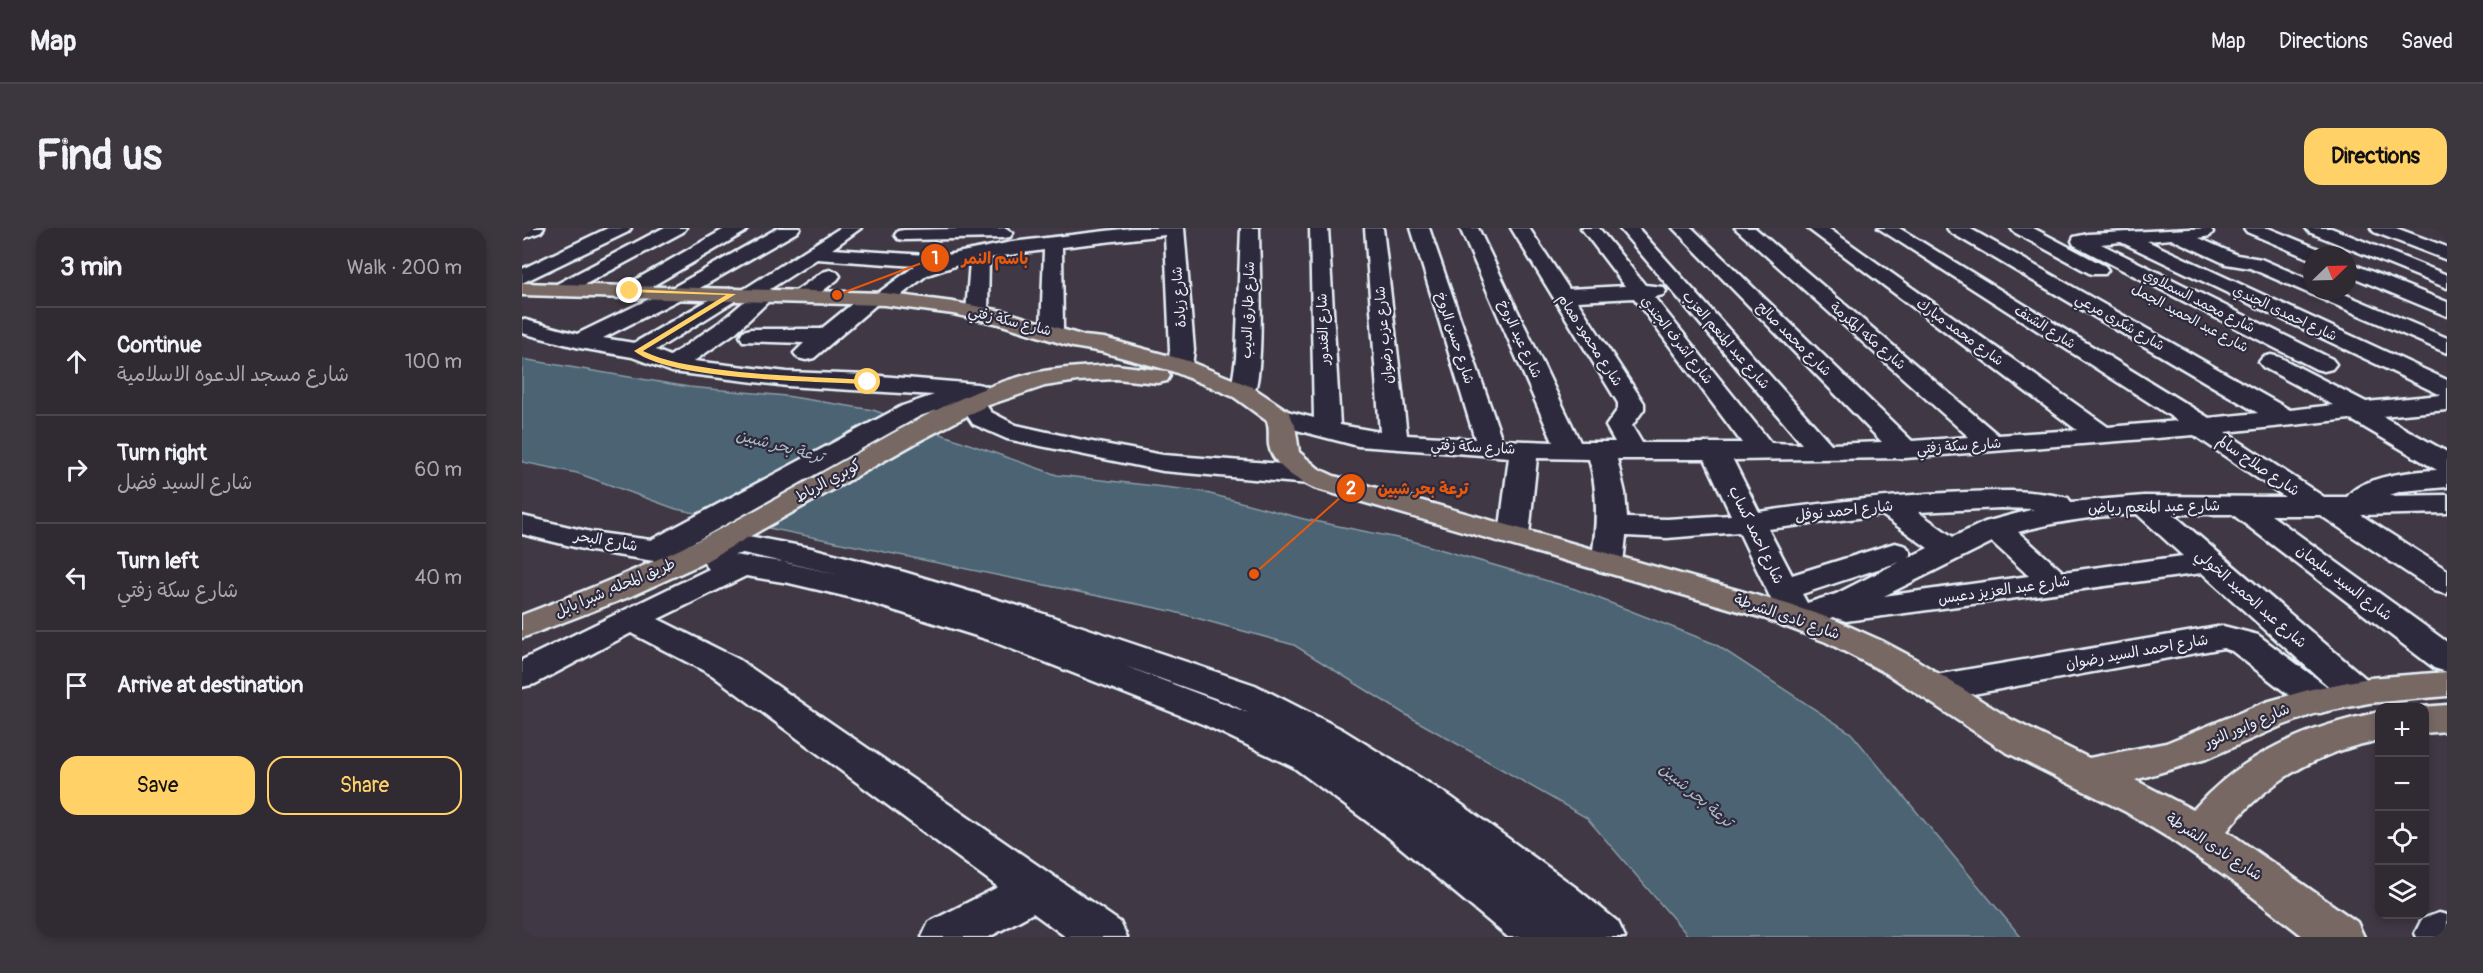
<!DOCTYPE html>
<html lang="en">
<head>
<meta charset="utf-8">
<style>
	:root { --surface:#302a33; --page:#3c363f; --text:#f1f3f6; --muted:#a8a7ac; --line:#4b464e; --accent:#ffd166 }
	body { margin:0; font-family:Pangolin,"Playpen Sans Arabic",sans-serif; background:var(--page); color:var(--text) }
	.controls { position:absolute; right:18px; bottom:18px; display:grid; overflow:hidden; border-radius:12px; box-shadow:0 3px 9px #0003 }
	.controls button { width:54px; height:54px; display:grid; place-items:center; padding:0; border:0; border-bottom:2px solid var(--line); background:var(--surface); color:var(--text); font:30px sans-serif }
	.compass { position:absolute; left:1781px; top:18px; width:54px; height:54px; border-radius:50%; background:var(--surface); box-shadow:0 3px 9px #0003; rotate:67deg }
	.stop { position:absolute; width:18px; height:18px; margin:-14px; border:4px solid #ffd166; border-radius:50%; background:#fff }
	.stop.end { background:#ffd166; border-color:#fff; box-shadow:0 2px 6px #0008 }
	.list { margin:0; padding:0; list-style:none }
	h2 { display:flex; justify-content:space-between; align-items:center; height:78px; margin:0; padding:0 24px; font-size:26px }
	h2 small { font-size:20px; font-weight:400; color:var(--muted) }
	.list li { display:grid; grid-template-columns:39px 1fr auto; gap:18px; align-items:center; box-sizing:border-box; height:108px; padding:0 24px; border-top:2px solid var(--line) }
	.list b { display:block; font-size:22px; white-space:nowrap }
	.list p { margin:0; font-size:20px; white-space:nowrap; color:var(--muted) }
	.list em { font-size:20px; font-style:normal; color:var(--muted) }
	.actions { display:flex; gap:12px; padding:18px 24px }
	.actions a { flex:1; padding:14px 0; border:2px solid var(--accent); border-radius:18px; text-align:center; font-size:21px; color:var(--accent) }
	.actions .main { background:var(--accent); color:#111 }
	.icon { flex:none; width:33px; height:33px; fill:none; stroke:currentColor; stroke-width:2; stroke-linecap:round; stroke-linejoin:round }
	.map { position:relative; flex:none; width:1925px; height:709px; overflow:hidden; border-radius:18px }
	header { display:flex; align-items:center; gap:36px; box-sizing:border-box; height:84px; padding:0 30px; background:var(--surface); border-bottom:2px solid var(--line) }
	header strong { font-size:28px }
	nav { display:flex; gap:33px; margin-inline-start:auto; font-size:21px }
	.intro { display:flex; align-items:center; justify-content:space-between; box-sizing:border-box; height:144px; padding:0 36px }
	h1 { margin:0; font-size:42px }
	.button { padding:15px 27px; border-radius:18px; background:var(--accent); color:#111; font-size:21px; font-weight:700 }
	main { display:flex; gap:36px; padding:0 36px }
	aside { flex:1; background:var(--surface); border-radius:18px; box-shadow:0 3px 9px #0003 }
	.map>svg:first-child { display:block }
</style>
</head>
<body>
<header>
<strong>Map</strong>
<nav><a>Map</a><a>Directions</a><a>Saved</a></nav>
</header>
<div class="intro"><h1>Find us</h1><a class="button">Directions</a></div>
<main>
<aside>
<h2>3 min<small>Walk · 200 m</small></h2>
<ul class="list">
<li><svg class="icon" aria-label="ahead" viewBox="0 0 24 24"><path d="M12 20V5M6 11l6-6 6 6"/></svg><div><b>Continue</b><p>شارع مسجد الدعوه الاسلامية</p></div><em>100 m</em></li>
<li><svg class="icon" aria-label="right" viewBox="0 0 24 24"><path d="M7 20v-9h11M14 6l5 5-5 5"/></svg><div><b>Turn right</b><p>شارع السيد فضل</p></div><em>60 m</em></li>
<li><svg class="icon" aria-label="left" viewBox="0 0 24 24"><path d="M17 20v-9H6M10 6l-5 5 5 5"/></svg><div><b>Turn left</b><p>شارع سكة زفتي</p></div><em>40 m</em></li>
<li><svg class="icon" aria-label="arrive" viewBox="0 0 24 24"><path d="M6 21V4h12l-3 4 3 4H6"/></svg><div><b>Arrive at destination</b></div></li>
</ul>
<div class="actions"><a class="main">Save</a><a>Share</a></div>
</aside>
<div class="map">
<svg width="1925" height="709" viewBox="0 0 1925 709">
	<rect width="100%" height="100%" fill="#403844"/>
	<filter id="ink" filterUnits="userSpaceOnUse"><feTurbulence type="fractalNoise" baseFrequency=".0167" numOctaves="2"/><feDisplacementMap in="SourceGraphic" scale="12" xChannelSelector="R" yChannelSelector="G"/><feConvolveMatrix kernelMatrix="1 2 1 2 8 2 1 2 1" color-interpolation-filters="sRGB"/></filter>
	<g filter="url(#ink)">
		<path fill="#4b6472" stroke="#8a9ca8" stroke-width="1.5" d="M0,131L167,159L264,168L351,182L535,247L677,263L782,291L890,313L1053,361L1193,416L1329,505L1499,709H1167L1065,590L881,485L772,417L649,383L154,281L55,245L0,234Z"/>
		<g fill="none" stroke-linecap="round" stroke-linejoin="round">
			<g stroke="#e8f1f8" stroke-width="5">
				<path id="minor" d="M0,0H22L19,4L0,11Z
					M86,0H109L106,4L0,55V41Z
					M141,0H164L161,4L45,66L38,68L31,66L28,62L31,58Z
					M204,0H226L223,4L115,67L108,69L101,67L98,63L101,59Z
					M256,0H278L275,4L164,68L81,110L112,115L204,62L211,60L219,63L318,0H339L310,21L420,28L490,14L609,0H662L672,122L670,138L666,143L658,145L650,143L646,138L648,122L643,7L540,19L541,103L538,108L530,110L522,108L519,103L522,22L467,30L466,85L463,90L455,91L447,90L444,85L448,33L405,47L369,75L355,76L292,130L284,132L276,130L272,125L282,115L221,113L218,108L221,103L229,101H299L342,66L356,65L393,38L295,31L248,61L253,66L250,70L214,104L172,133L265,144L346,147L455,156L464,158L467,163L464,168L459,170L469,184L494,197L565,213L641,227L787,238L797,241L801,247L797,253L787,256L641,243L485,211L451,196L437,175L398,188L163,319L168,320L173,327L168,334L157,337L69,323L0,306V288L69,304L129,312L380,178L412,167L265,158L150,144L110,129L58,120L0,105V91L55,106L150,60ZM219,69L224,72L198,94L148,128L134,122Z
					M484,0L491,5L488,9L482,10L382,12L376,11L373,7L376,3L382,2Z
					M719,0H737C737,31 744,149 730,169L721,171L712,169L709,164L714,130Z
					M788,0H806L818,197L858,204L843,0H861L885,207L953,211L889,0H907L980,212L1031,214L938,0H956L1058,214H1093L1084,198L1096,181V175L989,0H1007L1047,61L1103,58L1059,0H1077L1123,57L1141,59L1144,63L1141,67L1132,69L1249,215L1280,216L1097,0H1116L1309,216L1360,214L1151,0H1170L1390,213L1447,209L1213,0H1233L1476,207L1555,202L1285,0H1306L1586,199L1656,193L1356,0H1377L1687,190L1736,185L1428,4L1425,0H1447L1768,182L1811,177L1741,139L1737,134L1741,129L1749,127L1757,129L1844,174L1919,167L1599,14L1579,16L1810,131L1814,136L1810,141L1802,143L1794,141L1552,17L1550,13L1552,9L1566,6L1688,0L1691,4L1688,8L1677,10L1715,27L1739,31L1790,53V63H1815L1925,110V125L1728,40L1704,36L1650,11L1625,13L1925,152V182L1860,188L1925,224V259L1880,263L1864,268L1925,267V285L1839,287L1925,342V366L1913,363L1798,287H1749L1925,414V444L1912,440L1710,286H1651L1849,455L1855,464L1849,473L1836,477L1823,473L1680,345L1324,393L1311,389L1275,401L1263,398L1258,390L1217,304L1145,310L1104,308L1101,335L1096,342L1085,345L1074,342L1069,335C1075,300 1077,265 1067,231L1015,230L1007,307L1003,314L992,316L981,314L977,307L987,229L836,218L748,195L744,189L748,183L757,181L792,190ZM1112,70L1220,215H1120L1110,198L1122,181V175L1055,73ZM1828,191L1915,242C1891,243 1840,248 1825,269H1802L1703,204ZM1672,207L1763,269L1622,268L1549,274L1546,270C1506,260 1465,263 1424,265C1361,268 1300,275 1237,284L1211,232L1383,230ZM1095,231H1183L1209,287L1145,291L1105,290L1103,265ZM1479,280L1512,281L1463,294L1431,309L1396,284ZM1615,286L1661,328L1541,344L1496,304C1536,293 1574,288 1615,286ZM1360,287L1406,320L1386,330L1389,325L1384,318L1373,315L1270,347L1246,301ZM1470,314L1507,348L1362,368ZM1377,334L1314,366L1285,375L1280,366Z
					M1489,0H1511L1583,38L1586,42L1583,46H1569L1492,4Z
					M1722,0H1746L1802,23L1805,27H1790L1788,31L1725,4Z
					M1784,0H1809L1925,47V60L1787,4Z
					M1849,0H1874L1925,19V32L1852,4Z
					M1826,34L1925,74V88L1826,47Z
					M308,42L315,44L318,48L315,52C302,61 288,77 272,72L269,68L272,64L301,44Z
					M221,307L289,320L382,344L510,382L733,457L821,502L929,569L1053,659L1096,694L1103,709H1046L1043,707L1044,709H986L866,609L771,539L683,497L467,412L339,372L267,355L224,348L136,391L216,431L598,694L605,709H544L511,685L467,709H400L407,694L476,659L190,447L109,405L13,456L0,459V432L187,341L170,321L175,314ZM221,325L318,347L267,335L212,327ZM603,438L707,475L726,485L711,479Z
					M1701,398L1736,407L1811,463L1817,472L1811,481L1798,485L1785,481L1710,423L1701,420L1413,473L1400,469L1394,460L1400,451L1413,447Z
					M1917,685L1925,687V709H1895L1893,705L1900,691Z"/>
			</g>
			<g stroke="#e8f1f8" stroke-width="5">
				<path id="major" d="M0,55L362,65L431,74L481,83L562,108L582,110L666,133L730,159L766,183L773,197L777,224L797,241L812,248L1265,376L1313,392L1360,413L1390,429L1490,492L1567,530L1644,515L1744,474L1790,461L1847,450L1925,444V468L1847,475L1795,485L1759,498L1684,531L1613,552L1671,582C1721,525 1784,499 1858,484V512C1796,524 1744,553 1705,603L1835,694L1842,709H1782L1714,656L1647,610L1604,584L1482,523L1364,445L1304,414L1241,390L792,260C775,252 750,237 747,217C746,209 748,201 745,193L712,169L650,143L580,124L551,119L477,96L431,86L362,77L0,67Z
					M594,137L645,143L648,148L645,153L636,155L594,151L556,153L523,158L464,178L399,212L177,337L107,369L0,410V387C68,361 136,334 200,300C254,272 306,241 359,212C410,184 463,154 522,143C546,139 570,138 594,137Z
					M1925,477V503L1902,505V479H1899Z"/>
			</g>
			<use href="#minor" fill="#2f2a3d" fill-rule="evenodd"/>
			<use href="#major" fill="#776864" fill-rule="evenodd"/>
		</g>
	</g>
	<path fill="#ffd166" d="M108,61L214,66L121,123C144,134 168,137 193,141C244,148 295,149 346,152L350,154L346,156C294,153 151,153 112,123L204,67L106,64Z"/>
	<g text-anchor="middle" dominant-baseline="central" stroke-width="4.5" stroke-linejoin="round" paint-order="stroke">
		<g font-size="14" fill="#e8f1f8" stroke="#2f2a3d">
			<text transform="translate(657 69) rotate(-94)">شارع زيادة</text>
			<text transform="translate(1677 73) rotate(27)">شارع محمد السملاوي</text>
			<text transform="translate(726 82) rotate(-88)">شارع طارق الديب</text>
			<text transform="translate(1763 85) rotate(25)">شارع احمدى الجندي</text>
			<text transform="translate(1668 90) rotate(28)">شارع عبد الحميد الجمل</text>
			<text transform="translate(488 93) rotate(14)">شارع سكة زفتي</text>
			<text transform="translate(1598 94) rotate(30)">شارع شكرى مرعي</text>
			<text transform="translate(1523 99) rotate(32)">شارع الشنف</text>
			<text transform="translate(801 101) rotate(-92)">شارع الغندور</text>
			<text transform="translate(1438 104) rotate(36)">شارع محمد مبارك</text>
			<text transform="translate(862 107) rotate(-95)">شارع عزب رضوان</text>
			<text transform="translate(1346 108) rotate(41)">شارع مكه المكرمة</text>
			<text transform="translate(933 110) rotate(72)">شارع حسن الروخ</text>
			<text transform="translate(998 111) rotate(65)">شارع عيد الروخ</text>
			<text transform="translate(1272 111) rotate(45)">شارع محمد صالح</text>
			<text transform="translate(1068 112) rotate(57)">شارع محمود همام</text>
			<text transform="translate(1155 112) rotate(52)">شارع اشرف الجندي</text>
			<text transform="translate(1204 112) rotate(49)">شارع عبد المنعم العزب</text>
			<text transform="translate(1437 218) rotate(-4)">شارع سكة زفتي</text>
			<text transform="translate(951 219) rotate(3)">شارع سكة زفتي</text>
		</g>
		<g font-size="15" fill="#e8f1f8" stroke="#2f2a3d">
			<text transform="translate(1736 238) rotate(34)">شارع صلاح سالم</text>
			<text transform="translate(306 253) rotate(-29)">كوبري الرباط</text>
			<text transform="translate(1632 279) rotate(-1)">شارع عبد المنعم رياض</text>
			<text transform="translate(1322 283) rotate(-6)">شارع احمد نوفل</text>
			<text transform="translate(1234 307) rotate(64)">شارع احمد كساب</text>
			<text transform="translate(84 313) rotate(10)">شارع البحر</text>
			<text transform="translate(1822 355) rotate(37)">شارع السيد سليمان</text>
			<text transform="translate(93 360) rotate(-23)">طريق المحله, شبرا بابل</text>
			<text transform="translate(1482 362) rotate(-8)">شارع عبد العزيز دعبس</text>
			<text transform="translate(1729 371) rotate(41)">شارع عبد الحميد الخولي</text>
			<text transform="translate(1265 389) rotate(19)">شارع نادى الشرطة</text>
			<text transform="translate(1615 424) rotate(-10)">شارع احمد السيد رضوان</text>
			<text transform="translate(1725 498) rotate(-23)">شارع وابور النور</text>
			<text transform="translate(1692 619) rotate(33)">شارع نادى الشرطة</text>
		</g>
		<g font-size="16" font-style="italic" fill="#a9b9c2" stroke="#2f2a3d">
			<text transform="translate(258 218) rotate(15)">ترعة بحر شبين</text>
			<text transform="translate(1174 567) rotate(40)">ترعة بحر شبين</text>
		</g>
	</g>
	<path fill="none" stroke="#e8590c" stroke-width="2" d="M315 67L413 30M732 346L829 260"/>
	<g fill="#e8590c" stroke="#2f2a3d" stroke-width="2">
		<circle cx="315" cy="67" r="6"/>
		<circle cx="732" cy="346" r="6"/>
		<circle cx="413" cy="30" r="15"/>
		<circle cx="829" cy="260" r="15"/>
	</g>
	<g font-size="18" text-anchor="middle" font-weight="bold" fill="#fff">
		<text x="413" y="36">1</text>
		<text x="829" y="266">2</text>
	</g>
	<g font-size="16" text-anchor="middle" font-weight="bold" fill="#e8590c" stroke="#2f2a3d" stroke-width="4.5" stroke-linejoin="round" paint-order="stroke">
		<text x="473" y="36">باسم النمر</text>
		<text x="901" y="266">ترعة بحر شبين</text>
	</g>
</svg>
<div class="controls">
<button>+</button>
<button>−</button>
<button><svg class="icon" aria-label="locate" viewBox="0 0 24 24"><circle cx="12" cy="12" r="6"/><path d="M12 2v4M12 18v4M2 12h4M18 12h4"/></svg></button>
<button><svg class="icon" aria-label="layers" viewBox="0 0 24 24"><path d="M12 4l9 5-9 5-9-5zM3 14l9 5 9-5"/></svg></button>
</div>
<svg class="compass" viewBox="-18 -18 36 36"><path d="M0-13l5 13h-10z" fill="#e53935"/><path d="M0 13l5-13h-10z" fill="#a8a7ac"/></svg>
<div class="stop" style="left:346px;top:154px"></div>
<div class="stop end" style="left:108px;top:63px"></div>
</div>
</main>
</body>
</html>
